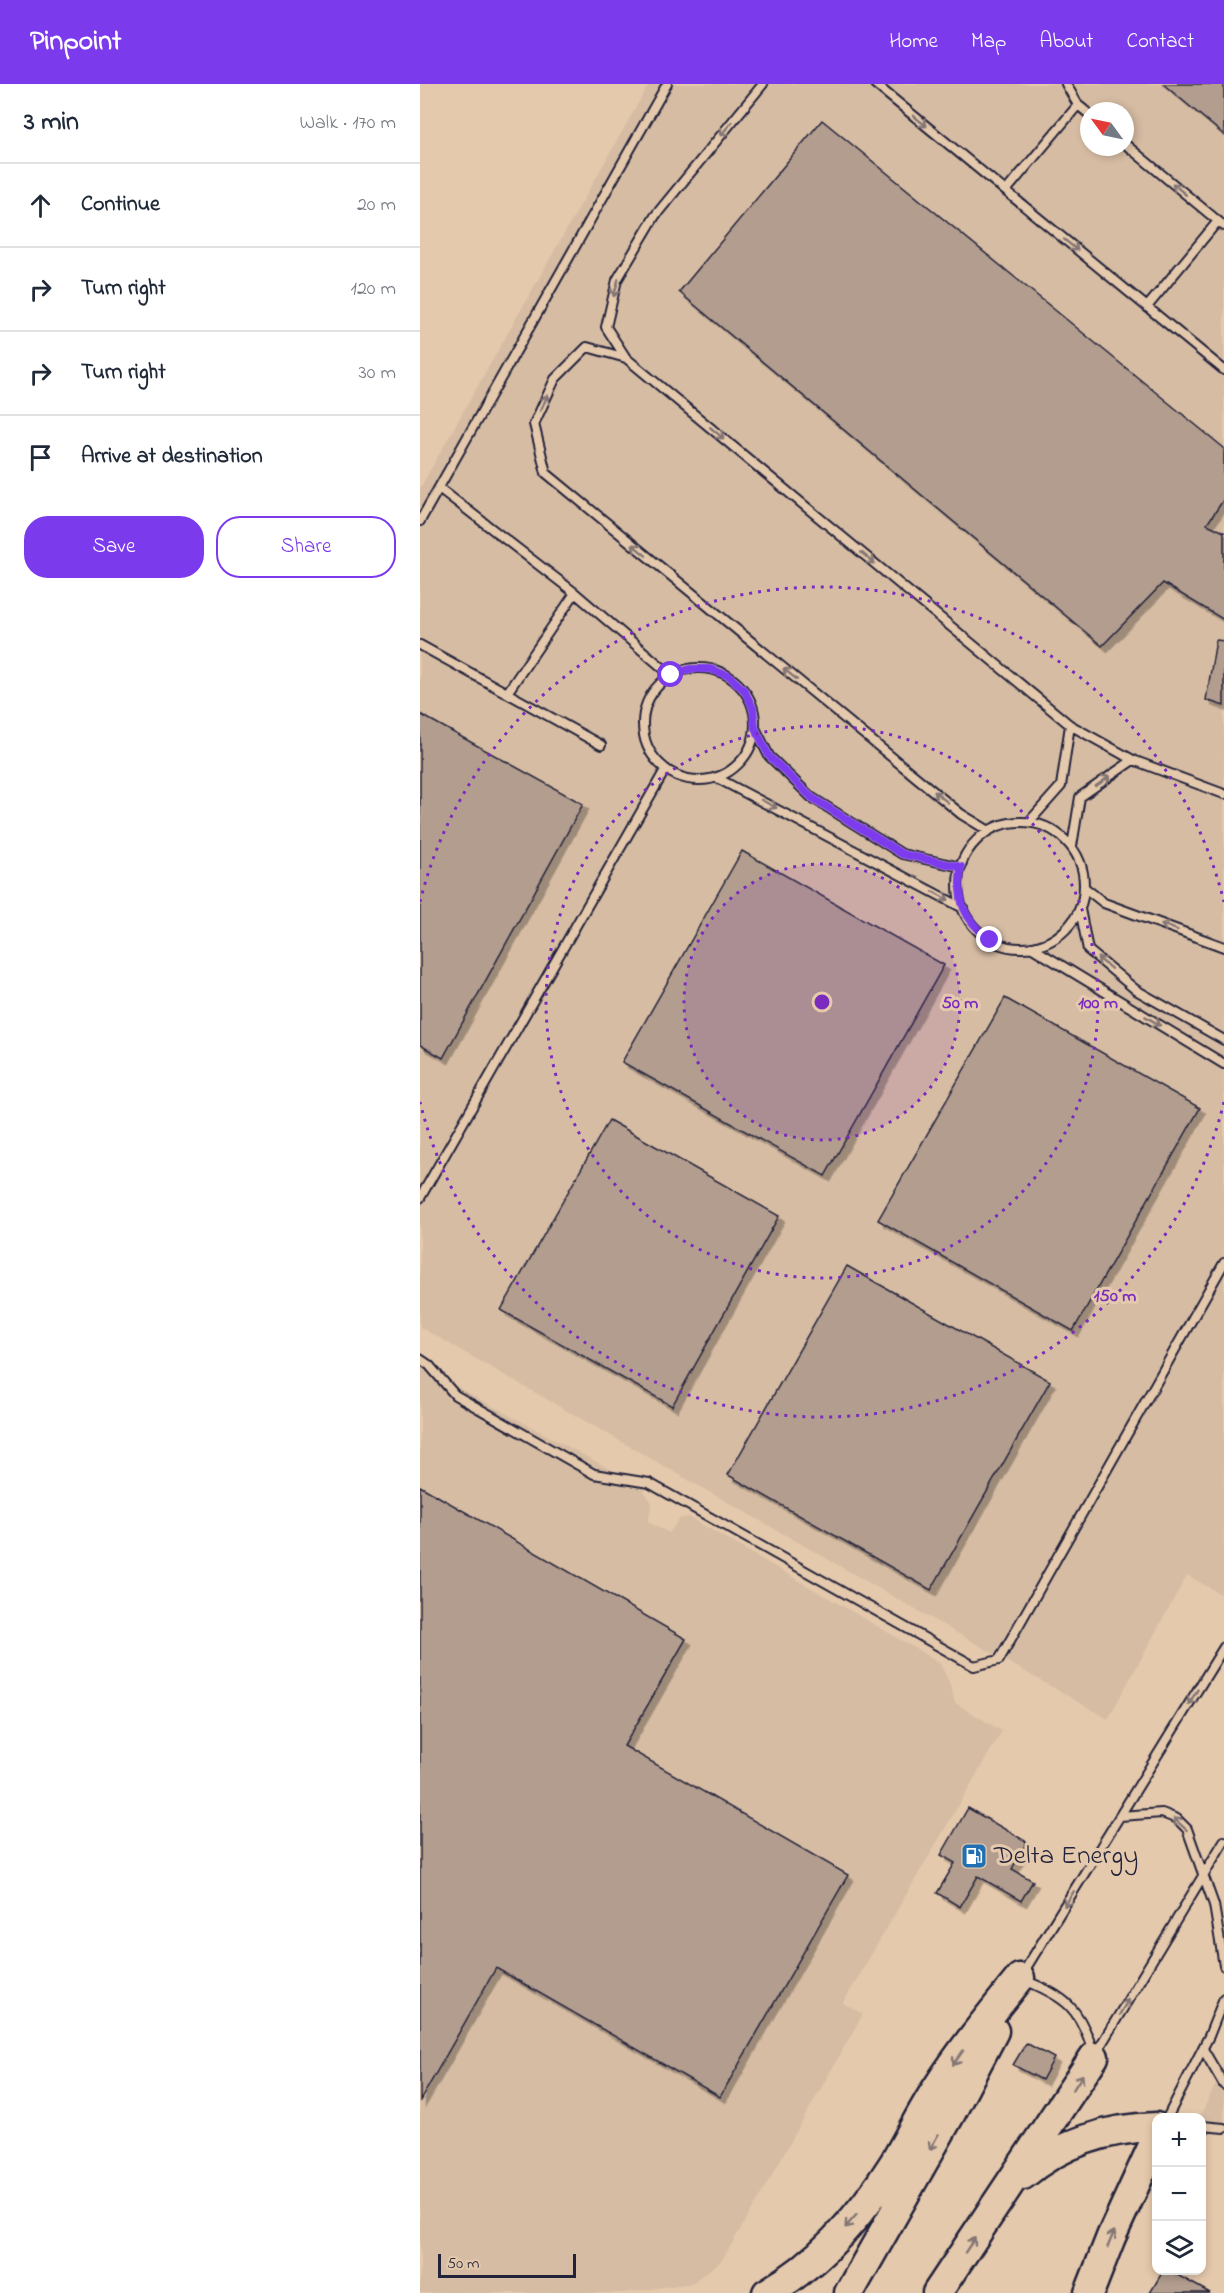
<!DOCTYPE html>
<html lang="en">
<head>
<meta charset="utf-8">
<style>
	:root { --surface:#fff; --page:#f2f2f3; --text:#1f2937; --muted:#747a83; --line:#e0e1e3; --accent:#7c3aed }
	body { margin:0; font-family:"Indie Flower",sans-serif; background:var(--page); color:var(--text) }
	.controls { position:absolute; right:18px; bottom:18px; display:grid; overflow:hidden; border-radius:12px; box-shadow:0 3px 9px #0003 }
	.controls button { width:54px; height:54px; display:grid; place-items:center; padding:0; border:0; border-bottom:2px solid var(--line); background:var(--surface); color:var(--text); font:30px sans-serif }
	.compass { position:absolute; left:660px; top:18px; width:54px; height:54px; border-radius:50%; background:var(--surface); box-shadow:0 3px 9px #0003; rotate:303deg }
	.scale { position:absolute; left:18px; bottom:15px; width:138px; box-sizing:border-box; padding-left:6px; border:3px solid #22223b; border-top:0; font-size:16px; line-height:21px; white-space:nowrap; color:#22223b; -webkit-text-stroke:4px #e5c9ac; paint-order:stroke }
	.stop { position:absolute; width:18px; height:18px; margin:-14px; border:4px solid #7c3aed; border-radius:50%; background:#fff }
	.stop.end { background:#7c3aed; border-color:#fff; box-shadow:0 2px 6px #0008 }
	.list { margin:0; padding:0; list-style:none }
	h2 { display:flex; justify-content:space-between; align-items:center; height:78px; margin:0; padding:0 24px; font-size:26px }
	h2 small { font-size:20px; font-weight:400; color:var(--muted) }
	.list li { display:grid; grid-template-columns:39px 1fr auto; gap:18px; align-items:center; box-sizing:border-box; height:84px; padding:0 24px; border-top:2px solid var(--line) }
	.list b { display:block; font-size:22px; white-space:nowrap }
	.list em { font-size:20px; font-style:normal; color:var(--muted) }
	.actions { display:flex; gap:12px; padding:18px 24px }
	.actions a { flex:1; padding:14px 0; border:2px solid var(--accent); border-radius:24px; text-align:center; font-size:21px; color:var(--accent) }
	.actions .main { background:var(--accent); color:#fff }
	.icon { flex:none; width:33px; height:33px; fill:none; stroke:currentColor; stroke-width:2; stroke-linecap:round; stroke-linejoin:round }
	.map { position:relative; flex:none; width:804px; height:2209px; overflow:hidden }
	header { display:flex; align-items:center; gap:36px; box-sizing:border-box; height:84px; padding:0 30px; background:var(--accent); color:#fff }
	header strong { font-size:28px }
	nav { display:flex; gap:33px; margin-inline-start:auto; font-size:21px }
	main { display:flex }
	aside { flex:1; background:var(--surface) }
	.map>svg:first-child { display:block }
</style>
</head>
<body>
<header>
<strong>Pinpoint</strong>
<nav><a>Home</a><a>Map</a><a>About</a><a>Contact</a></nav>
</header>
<main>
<aside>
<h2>3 min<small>Walk · 170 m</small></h2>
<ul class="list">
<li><svg class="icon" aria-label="ahead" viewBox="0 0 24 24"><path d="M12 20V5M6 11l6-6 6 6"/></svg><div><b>Continue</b></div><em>20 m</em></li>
<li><svg class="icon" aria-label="right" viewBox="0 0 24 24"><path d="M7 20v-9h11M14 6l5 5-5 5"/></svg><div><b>Turn right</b></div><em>120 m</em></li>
<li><svg class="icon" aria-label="right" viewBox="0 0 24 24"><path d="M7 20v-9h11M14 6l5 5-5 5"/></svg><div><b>Turn right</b></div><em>30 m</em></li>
<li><svg class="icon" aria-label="arrive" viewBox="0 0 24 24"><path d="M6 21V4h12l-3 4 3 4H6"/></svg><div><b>Arrive at destination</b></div></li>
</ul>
<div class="actions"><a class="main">Save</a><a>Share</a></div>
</aside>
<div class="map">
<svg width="804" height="2209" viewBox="0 0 804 2209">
	<defs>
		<filter id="shadow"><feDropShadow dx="5.5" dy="5.5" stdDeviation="0" flood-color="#0004"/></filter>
	</defs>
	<rect width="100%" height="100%" fill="#e5c9ac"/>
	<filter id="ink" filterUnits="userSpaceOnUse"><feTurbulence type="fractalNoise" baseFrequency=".0167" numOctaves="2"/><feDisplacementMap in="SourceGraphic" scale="12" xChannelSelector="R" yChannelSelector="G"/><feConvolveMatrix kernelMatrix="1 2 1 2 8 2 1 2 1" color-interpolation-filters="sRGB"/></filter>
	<g filter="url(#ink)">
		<path fill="#d6bca3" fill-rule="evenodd" d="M229,0H804V1512L767,1491L688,1635L0,1243V404ZM669,27H705V63H669Z
			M0,1283L221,1402L232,1419L228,1438L249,1449L259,1435L269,1433L519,1578L530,1600L535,1619L582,1647L423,1919L443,1930L339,2114L302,2176L272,2199L203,2209H0Z
			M804,1984V2050L779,2034Z"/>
		<path fill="#b29d8e" stroke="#22223b" stroke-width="1.5" filter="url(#shadow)" d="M743,0H804V51Z
			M402,36L804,364V415L787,440L804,448V536L743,499L682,562L259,208Z
			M796,556L804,557V622L786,616Z
			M0,630L163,720L23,974L0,961Z
			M322,767L524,881L405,1092L202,978Z
			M585,914L780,1024L653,1247L458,1136Z
			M189,1036L359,1132L252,1322L81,1226Z
			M427,1182L630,1297L511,1506L308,1391Z
			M0,1402L266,1555L204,1662L428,1791L300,2013L76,1884L0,2017Z
			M548,1724L607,1758L592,1785L613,1797L601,1817L558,1792L540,1823L517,1809L535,1779L521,1771Z
			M606,1959L634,1974L622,1996L593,1981Z
			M743,2187H750L790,2209H730Z"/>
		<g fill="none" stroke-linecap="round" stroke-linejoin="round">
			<g stroke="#22223b" stroke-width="12">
				<path id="lane" d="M343,0L235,132L197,196L186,243L206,274L650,641L713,676L804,710
					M455,0L804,286
					M646,0L658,21L669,30
					M705,60L804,142
					M586,107L658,21
					M727,223L798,137
					M206,274L167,263L135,295L114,340L126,389L541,730L569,747
					M19,404L155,509L251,591
					M0,437L247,0
					M0,561L181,661
					M223 640a56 56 0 1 1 112 0a56 56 0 1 1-112 0Z
					M87,609L155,509
					M335,644L349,672L391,713L482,770L541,783
					M297,694L543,824
					M609,738L641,702L650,641
					M538 801a63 63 0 1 1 126 0a63 63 0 1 1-126 0Z
					M652,762L660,713L713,676
					M665,804L684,819L804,863
					M660,825L668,866L716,906L804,956
					M611,863L804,980
					M0,1114L245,686
					M0,1275L9,1281L35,1311L174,1390L229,1399L554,1582L579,1576L804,1179
					M700,1732L742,1729L757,1735L767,1745L794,1821L804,1882
					M603,1889L804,1563
					M604,1896C646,1913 660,1924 673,1968
					M783,1965L804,2001
					M676,1969L804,1757
					M747,2034L789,1952L804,1914
					M782,2042L804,2044"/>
			</g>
			<g stroke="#22223b" stroke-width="33">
				<path id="highway" d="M603,2091C641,2059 688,2044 736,2043
					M347,2209C400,2179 442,2130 474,2079C489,2054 501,2028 517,2004C542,1965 571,1930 600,1894
					M429,2209L531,2029L574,1947
					M517,2209L674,1973
					M669,2209L691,2153L736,2055"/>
			</g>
			<use href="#lane" stroke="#e5c9ac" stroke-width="8"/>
			<use href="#highway" stroke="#e5c9ac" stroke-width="28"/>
		</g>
		<defs><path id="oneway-shaft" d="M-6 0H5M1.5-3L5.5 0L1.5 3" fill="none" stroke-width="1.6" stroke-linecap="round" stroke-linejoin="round" transform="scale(1.5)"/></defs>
		<g stroke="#847674">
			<use href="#oneway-shaft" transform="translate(500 37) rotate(39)"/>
			<use href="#oneway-shaft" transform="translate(306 45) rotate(129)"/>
			<use href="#oneway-shaft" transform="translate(759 105) rotate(-140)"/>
			<use href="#oneway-shaft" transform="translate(651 161) rotate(39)"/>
			<use href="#oneway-shaft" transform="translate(196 204) rotate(105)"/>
			<use href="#oneway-shaft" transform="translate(124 319) rotate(-64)"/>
			<use href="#oneway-shaft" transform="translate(297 349) rotate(40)"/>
			<use href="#oneway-shaft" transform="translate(219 466) rotate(-141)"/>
			<use href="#oneway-shaft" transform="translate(448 474) rotate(40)"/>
			<use href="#oneway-shaft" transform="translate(370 590) rotate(-141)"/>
			<use href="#oneway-shaft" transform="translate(683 697) rotate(-35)"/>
			<use href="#oneway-shaft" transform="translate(521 713) rotate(-141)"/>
			<use href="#oneway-shaft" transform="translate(349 720) rotate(28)"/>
			<use href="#oneway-shaft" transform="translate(521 812) rotate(28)"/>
			<use href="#oneway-shaft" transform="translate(749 843) rotate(-160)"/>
			<use href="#oneway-shaft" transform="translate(684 879) rotate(-141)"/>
			<use href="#oneway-shaft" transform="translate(733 937) rotate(31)"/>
			<use href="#oneway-shaft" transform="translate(773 1613) rotate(122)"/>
			<use href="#oneway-shaft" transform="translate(760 1740) rotate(-138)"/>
			<use href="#oneway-shaft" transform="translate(649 1815) rotate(122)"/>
			<use href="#oneway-shaft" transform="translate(704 1923) rotate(-59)"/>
			<use href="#oneway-shaft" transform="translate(538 1974) rotate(125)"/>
			<use href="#oneway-shaft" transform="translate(658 1998) rotate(-58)"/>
			<use href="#oneway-shaft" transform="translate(514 2058) rotate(120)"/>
			<use href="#oneway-shaft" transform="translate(431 2137) rotate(131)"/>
			<use href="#oneway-shaft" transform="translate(691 2155) rotate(-67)"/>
			<use href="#oneway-shaft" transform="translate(550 2161) rotate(-56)"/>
		</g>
	</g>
	<g fill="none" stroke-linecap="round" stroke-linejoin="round" filter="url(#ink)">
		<path stroke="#7c3aed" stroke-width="8" d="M251,591L270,585H290L309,592L324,606L333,624L335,644L349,672L391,713L482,770L541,783C537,818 543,834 570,856"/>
	</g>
	<circle cx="402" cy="918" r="138" fill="#7b2cbf" fill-opacity=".12"/>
	<g fill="none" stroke="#7b2cbf" stroke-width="3" stroke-dasharray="3 6">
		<circle cx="402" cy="918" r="138"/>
		<circle cx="402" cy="918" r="276"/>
		<path d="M804 1018A414 414 0 0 1 0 1018M0 818A414 414 0 0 1 804 818"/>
	</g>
	<defs>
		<g id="fuel-square" transform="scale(1.35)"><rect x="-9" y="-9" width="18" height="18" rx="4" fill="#1f6fb2" stroke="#e5c9ac"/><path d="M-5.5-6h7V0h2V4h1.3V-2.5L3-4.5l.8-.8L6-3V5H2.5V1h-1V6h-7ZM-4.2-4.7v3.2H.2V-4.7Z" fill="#fff"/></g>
	</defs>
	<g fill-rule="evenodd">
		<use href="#fuel-square" x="554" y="1772"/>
	</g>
	<g text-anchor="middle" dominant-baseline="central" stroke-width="6" stroke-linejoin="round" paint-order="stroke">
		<g font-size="27" fill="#22223b" stroke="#e5c9ac" text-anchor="start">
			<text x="574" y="1772">Delta Energy</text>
		</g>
	</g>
	<circle cx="402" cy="918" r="9" fill="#7b2cbf" stroke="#e5c9ac" stroke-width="3"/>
	<g font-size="18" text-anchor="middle" font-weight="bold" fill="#7b2cbf" stroke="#e5c9ac" stroke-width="6" stroke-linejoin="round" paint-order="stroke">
		<text x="540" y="924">50 m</text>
		<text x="678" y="924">100 m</text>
		<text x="695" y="1217">150 m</text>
	</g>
</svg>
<div class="controls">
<button>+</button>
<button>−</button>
<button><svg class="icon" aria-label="layers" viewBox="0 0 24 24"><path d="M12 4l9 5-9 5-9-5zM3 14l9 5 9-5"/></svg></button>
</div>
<svg class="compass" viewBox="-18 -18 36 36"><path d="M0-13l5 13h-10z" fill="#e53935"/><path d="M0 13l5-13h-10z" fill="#747a83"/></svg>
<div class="scale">50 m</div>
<div class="stop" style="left:251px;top:591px"></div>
<div class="stop end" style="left:570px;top:856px"></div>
</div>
</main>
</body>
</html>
